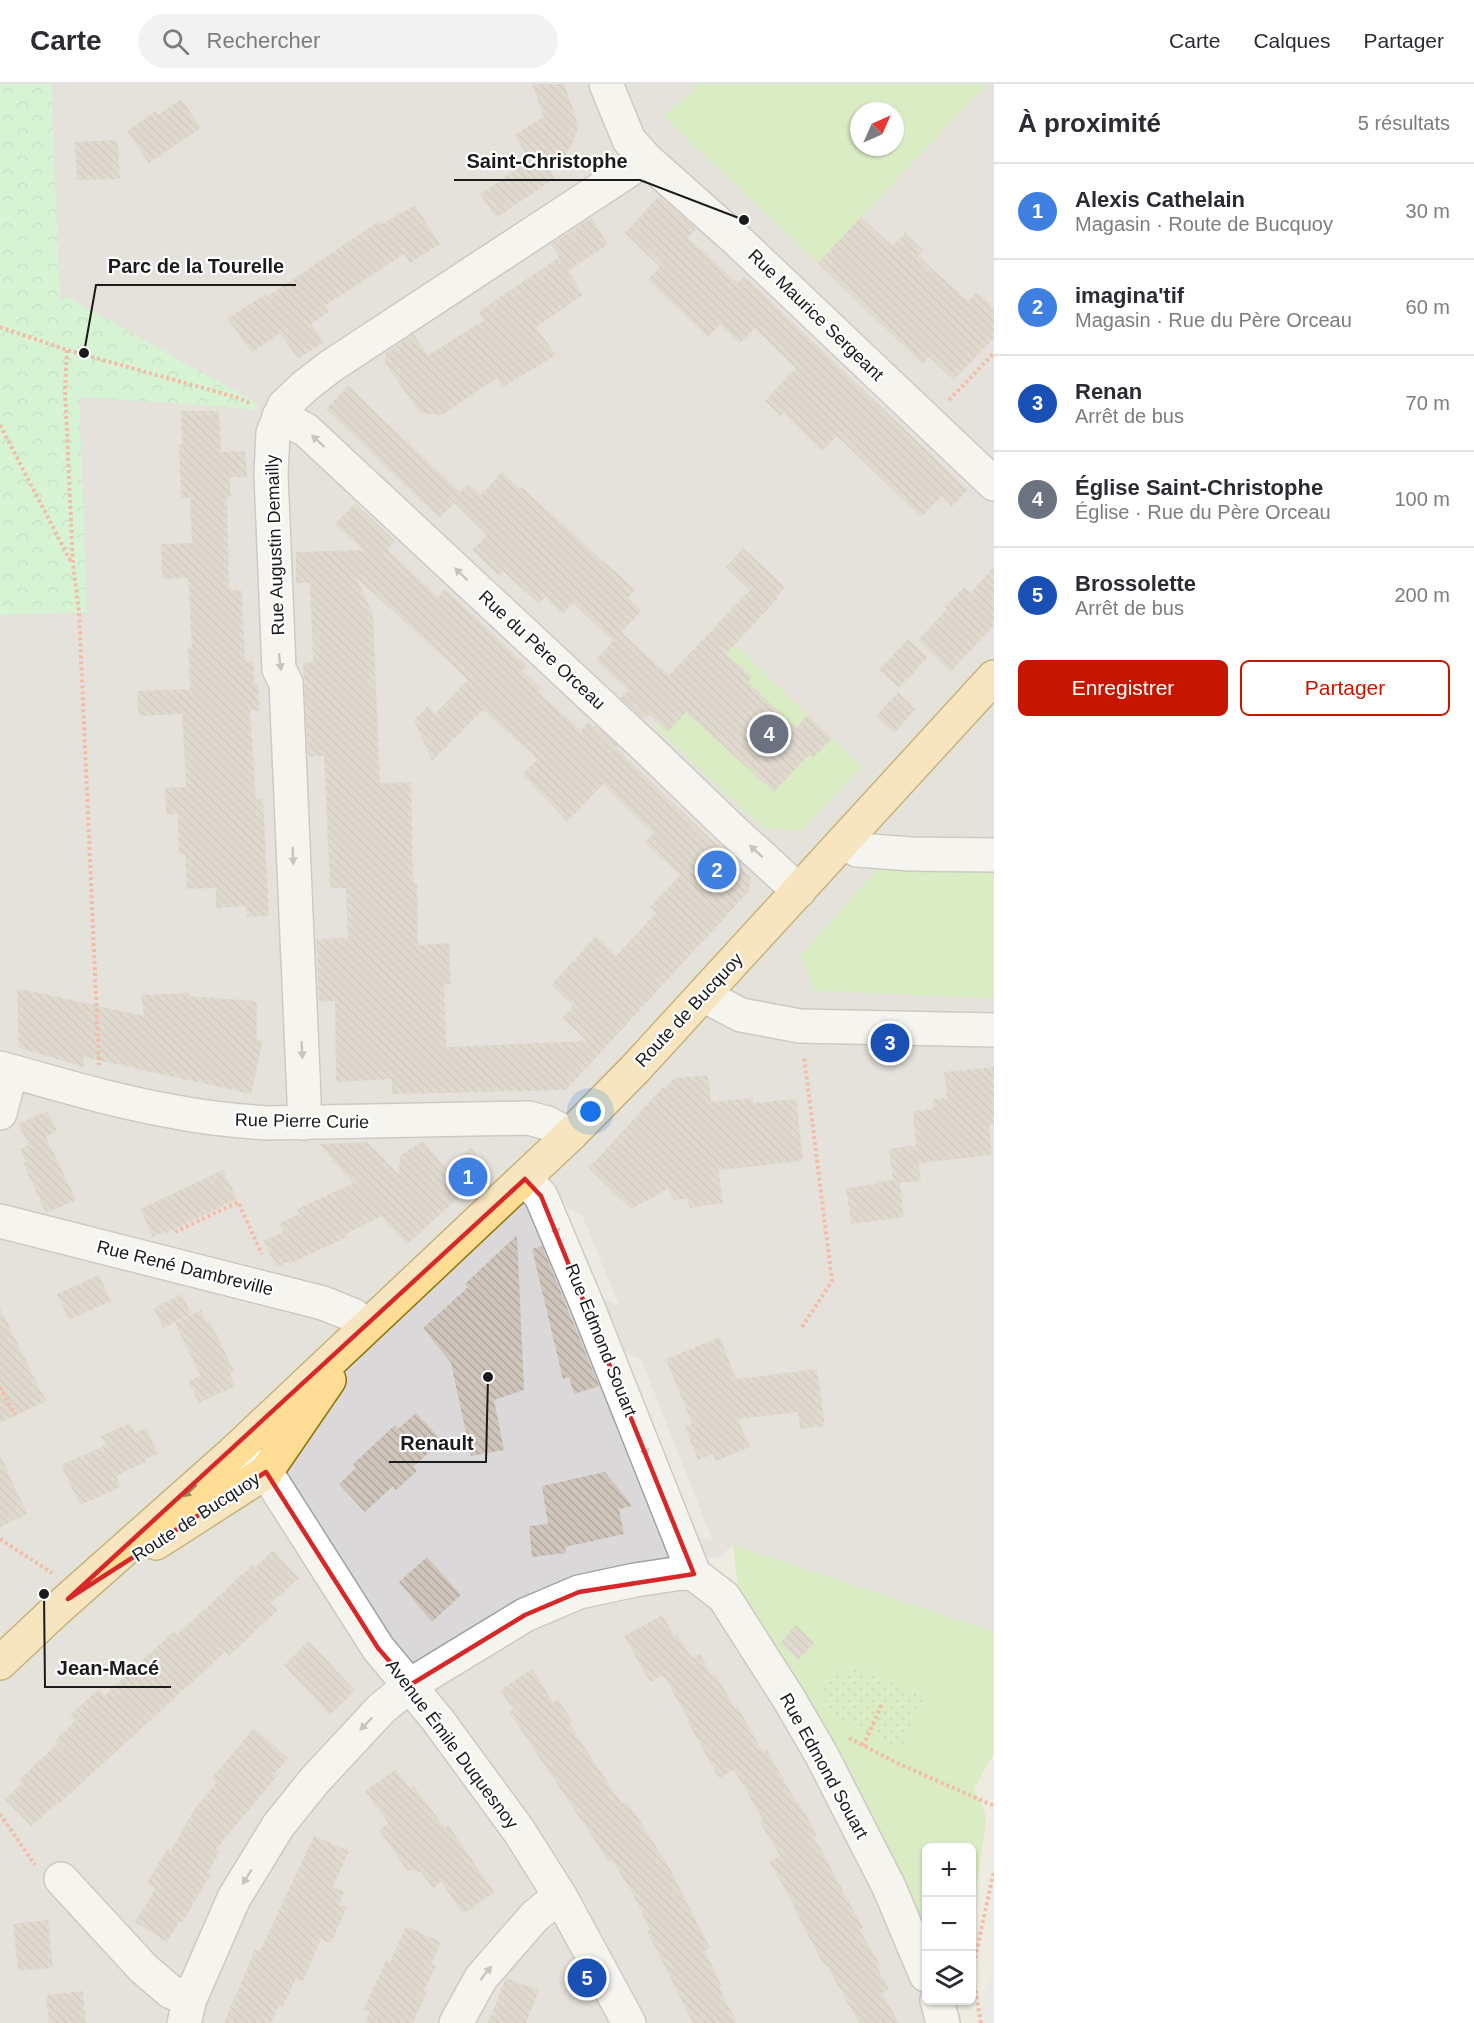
<!DOCTYPE html>
<html lang="fr">
<head>
<meta charset="utf-8">
<style>
	:root { --surface:#fff; --page:#f2f2f3; --text:#2b2b33; --muted:#7c7c81; --line:#e1e1e2; --accent:#c71600 }
	body { margin:0; font-family:Helvetica,sans-serif; background:var(--page); color:var(--text) }
	.controls { position:absolute; right:18px; bottom:18px; display:grid; overflow:hidden; border-radius:9px; box-shadow:0 2px 4px #0004 }
	.controls button { width:54px; height:54px; display:grid; place-items:center; padding:0; border:0; border-bottom:2px solid var(--line); background:var(--surface); color:var(--text); font:30px sans-serif }
	.compass { position:absolute; left:850px; top:18px; width:54px; height:54px; border-radius:50%; background:var(--surface); box-shadow:0 2px 4px #0004; rotate:45deg }
	.you { position:absolute; left:591px; top:1028px; width:21px; height:21px; margin:-15px; border:4px solid #fff; border-radius:50%; background:#1a73e8; box-shadow:0 0 0 9px #1a73e833 }
	.badge { display:grid; place-items:center; width:39px; height:39px; border-radius:50%; background:var(--accent); color:#fff; font-size:20px; font-weight:700 }
	.pin { position:absolute; translate:-50% -50%; border:3px solid #fff; box-shadow:0 2px 6px #0006 }
	.list { margin:0; padding:0; list-style:none }
	h2 { display:flex; justify-content:space-between; align-items:center; height:78px; margin:0; padding:0 24px; font-size:26px }
	h2 small { font-size:20px; font-weight:400; color:var(--muted) }
	.list li { display:grid; grid-template-columns:39px 1fr auto; gap:18px; align-items:center; box-sizing:border-box; height:96px; padding:0 24px; border-top:2px solid var(--line) }
	.list b { display:block; font-size:22px; white-space:nowrap }
	.list p { margin:0; font-size:20px; white-space:nowrap; color:var(--muted) }
	.list em { font-size:20px; font-style:normal; color:var(--muted) }
	.actions { display:flex; gap:12px; padding:18px 24px }
	.actions a { flex:1; padding:14px 0; border:2px solid var(--accent); border-radius:9px; text-align:center; font-size:21px; color:var(--accent) }
	.actions .main { background:var(--accent); color:#fff }
	.icon { flex:none; width:33px; height:33px; fill:none; stroke:currentColor; stroke-width:2; stroke-linecap:round; stroke-linejoin:round }
	.map { position:relative; flex:none; width:994px; height:1939px; overflow:hidden }
	header { display:flex; align-items:center; gap:36px; box-sizing:border-box; height:84px; padding:0 30px; background:var(--surface); border-bottom:2px solid var(--line) }
	header strong { font-size:28px }
	nav { display:flex; gap:33px; margin-inline-start:auto; font-size:21px }
	.search { width:420px; height:54px; background:var(--page); display:flex; align-items:center; gap:15px; box-sizing:border-box; padding:0 21px; border-radius:33px; color:var(--muted); font-size:22px }
	main { display:flex }
	aside { flex:1; background:var(--surface) }
	.map>svg:first-child { display:block }
</style>
</head>
<body>
<header>
<strong>Carte</strong>
<div class="search"><svg class="icon" aria-label="search" viewBox="0 0 24 24"><circle cx="10" cy="10" r="6"/><path d="M15 15l6 6"/></svg>Rechercher</div>
<nav><a>Carte</a><a>Calques</a><a>Partager</a></nav>
</header>
<main>
<div class="map">
<svg width="994" height="1939" viewBox="0 0 994 1939">
	<defs>
		<pattern id="park-crowns" width="20" height="18" patternUnits="userSpaceOnUse" patternTransform="scale(1.5)"><rect width="20" height="18" fill="#b8fdc5"/><path d="M2 6a3 3 0 1 1 6 0M12 15a3 3 0 1 1 6 0" fill="none" stroke="#9ed8a9"/></pattern>
		<pattern id="garden-dots" width="8" height="8" patternUnits="userSpaceOnUse" patternTransform="scale(1.5)"><rect width="8" height="8" fill="#beeda1"/><path d="M2 2h.1M6 6h.1" fill="none" stroke="#a3cb8a" stroke-width="1.8" stroke-linecap="round"/></pattern>
		<pattern id="building-back-hatch" width="6" height="6" patternUnits="userSpaceOnUse" patternTransform="scale(1.5)"><rect width="6" height="6" fill="#cec4b9"/><path d="M-1 5l2 2M0 0l6 6M5-1l2 2" fill="none" stroke="#b0a89e"/></pattern>
	</defs>
	<rect width="100%" height="100%" fill="#eeebe0"/>
	<path fill="#dad8d8" d="M0,0H690L694,6L664,32L818,178L987,0H994V1548L733,1461L720,1473L702,1474L943,1939H0Z"/>
	<path fill="#beeda1" fill-rule="evenodd" d="M690,0H987L818,179L663,32L694,6ZM859,27H895V63H859Z
		M735,561L862,683L801,747L762,743L655,643L674,624L676,625Z
		M879,783L994,785V914L814,907L800,872Z
		M733,1461L994,1548V1669L974,1705L985,1729L986,1737L972,1836V1764H926V1851L892,1774L832,1655L795,1595L739,1513Z"/>
	<path fill="url(#park-crowns)" d="M0,0H51L60,217L67,213L257,319L255,326L219,322L79,313L87,528L0,531Z"/>
	<path fill="url(#garden-dots)" d="M853,1581L924,1612L901,1665L832,1633L818,1603Z"/>
	<path fill="#e7e7e7" d="M555,1118L582,1131L619,1222L591,1208Z
		M613,1264L641,1275L713,1458L686,1448Z
		M994,1876V1939H969L979,1935Z"/>
	<path fill="url(#building-back-hatch)" fill-rule="evenodd" d="M532,0H564L579,43L565,75L550,85L555,94L496,134L480,110L530,76L514,51L544,33Z
		M181,15L201,44L149,79L127,47L155,27L158,31Z
		M118,56L120,95L77,96L75,58Z
		M659,112L696,145L688,154L738,199L744,192L968,406L952,422L942,412L921,433L837,352L822,367L784,329L781,332L765,317L796,284L755,244L740,259L720,240L708,253L648,196L660,183L625,149Z
		M415,121L440,160L410,179L404,170L326,221L330,227L311,240L324,258L298,275L280,249L252,269L227,234L265,211L267,213L379,137L382,140Z
		M861,133L892,162L905,149L923,167L918,172L968,217L977,208L994,224V254L954,296L929,273L922,280L818,179Z
		M591,134L608,160L568,187L583,211L536,243L556,271L503,303L497,294L442,331L420,329L385,279V269L414,250L428,271L484,236L478,228L559,173L551,160Z
		M348,302L460,408L469,400L481,411L502,388L520,405L522,403L560,438L561,437L590,466L635,505L628,514L642,527L621,548L669,591L750,506L726,483L743,464L785,503L776,513L778,514L726,570L752,593L748,598L796,644L808,631L832,654L813,674L809,671L774,708L686,628L668,648L649,630L644,635L621,614L628,606L596,576L613,557L573,519L562,530L545,513L539,520L503,487L499,491L472,466L487,451L455,419L439,434L326,325Z
		M181,327H219L221,368L245,367L247,393H230L231,412H227L229,506H242L245,578L253,577L254,600H258L260,627H250L256,715L263,714L269,832L247,833L246,822L216,824V804L187,805L185,770L179,771L178,730L166,731L165,704L186,703L182,630L138,632L137,607L190,605L188,563H192L188,494L162,495L161,460L192,459L190,414H181L179,361L182,360Z
		M355,419L395,457L387,465L438,513L445,505L527,582L522,587L541,605L538,608L581,646L588,638L594,643L595,641L618,662L616,664L750,793L749,807L566,1006L392,1010V995L336,998L335,917L319,918L316,855L348,854L346,804H330L324,672L308,673L303,579L313,578L310,499H296V468L364,466L335,440ZM356,493L468,596L435,630L428,622L414,636L432,677L483,626L537,675L523,690L567,738L603,700L653,749L645,759L680,791L650,823L656,829L616,872L596,852L551,901L573,922L562,934L587,957L446,963L444,900H451L449,859L418,861L417,799H413L411,698L380,699L373,530Z
		M994,483V541L951,588L918,556L947,525L945,523L964,503L970,509Z
		M908,555L928,573L899,604L879,586Z
		M898,608L916,625L894,649L876,632Z
		M17,904L144,932L141,911L189,909L190,912L257,917V956L263,957L251,1010L83,973L84,983L19,964Z
		M994,983V1040L989,1041L992,1071L919,1079L921,1097L900,1099L904,1133L851,1140L846,1104L877,1100L876,1098L893,1096L889,1065L916,1061L913,1027L933,1025V1015L947,1014L944,988Z
		M708,991L711,1018L753,1014V1019L796,1015L803,1077L719,1086L723,1119L689,1124L688,1115L674,1116L668,1105L631,1125L589,1084L662,1004L666,1003L675,994Z
		M47,1027L57,1047L46,1053L76,1116L46,1129L23,1079L26,1078L20,1065L29,1061L18,1040Z
		M423,1057L446,1085L471,1064L489,1085L407,1161L381,1132L346,1150L347,1153L289,1180L288,1178L276,1183L263,1157L283,1148L279,1139L300,1130L297,1125L353,1099L319,1060L367,1058L398,1090L401,1071Z
		M223,1086L237,1115L167,1149L165,1147L153,1153L140,1125Z
		M517,1151L524,1306L494,1316L504,1366L471,1372L451,1279L423,1244L468,1203L465,1200Z
		M542,1162L599,1302L574,1310L569,1293L563,1295L532,1165Z
		M99,1191L111,1217L69,1236L57,1210Z
		M182,1210L191,1230L163,1244L154,1224Z
		M0,1224L46,1317L0,1339Z
		M201,1226L206,1238L210,1237L234,1287L230,1290L235,1302L199,1319L188,1298L200,1292L175,1239Z
		M720,1253L736,1295L817,1285L825,1342L800,1345L798,1328L738,1335L750,1363L716,1377L713,1370L698,1376L685,1343L692,1340L666,1275Z
		M416,1329L442,1357L413,1383L417,1387L396,1406L393,1402L365,1428L339,1400L356,1384L353,1380L395,1341L398,1345Z
		M130,1339L135,1349L146,1344L158,1370L145,1375L146,1378L116,1392L121,1403L80,1421L61,1381L106,1361L101,1352Z
		M0,1371L27,1430L0,1443Z
		M605,1388L632,1422L619,1425L624,1450L565,1463L566,1469L532,1473L529,1442L548,1440L542,1402Z
		M273,1466L299,1494L271,1519L278,1526L229,1572L225,1568L59,1720L58,1718L31,1742L5,1715L23,1699L20,1695L58,1659L55,1656L75,1637L70,1631L99,1605L105,1611L174,1547L177,1551L253,1480L256,1483Z
		M427,1473L461,1511L432,1538L399,1498Z
		M662,1531L674,1551L677,1550L692,1574L700,1570L712,1591L715,1589L735,1625L738,1623L763,1668L767,1666L796,1718L798,1717L817,1751L814,1753L863,1844L860,1846L880,1881L877,1883L889,1905L882,1909L899,1939H859L826,1880L824,1881L793,1823L795,1822L769,1778L780,1772L760,1738L763,1736L734,1686L719,1694L687,1637L689,1636L663,1591L650,1598L624,1552Z
		M796,1541L814,1559L798,1576L780,1559Z
		M309,1557L355,1607L330,1631L284,1581Z
		M532,1585L553,1618L558,1615L572,1637L569,1639L600,1687L622,1720L627,1717L669,1783L710,1864L705,1867L722,1902L719,1903L737,1939H693L647,1847L650,1846L632,1808L612,1777L610,1779L509,1628L513,1626L500,1606Z
		M254,1644L288,1674L274,1690L277,1692L216,1765L220,1768L208,1788L211,1790L182,1839L180,1837L167,1858L135,1838L155,1805L147,1799L168,1764L171,1766L194,1726L217,1698L212,1694Z
		M396,1685L410,1704L414,1702L445,1744L448,1741L494,1808L463,1830L441,1797L433,1804L421,1788L407,1786L379,1746L388,1739L365,1707Z
		M314,1752L349,1767L333,1803L344,1808L339,1820L347,1823L331,1859L321,1855L303,1897L296,1894L283,1923L279,1921L271,1939H224L255,1866L260,1867Z
		M48,1836L53,1884L18,1887L13,1840Z
		M406,1842L441,1858L431,1880L436,1882L424,1907L427,1908L413,1939H365L370,1927H363L386,1876L390,1878Z
		M506,1894L539,1906L526,1939H488Z
		M83,1907L86,1939H49L46,1911Z"/>
	<g fill="none" stroke-linecap="round" stroke-linejoin="round">
		<g stroke="#a2a2a2" stroke-width="36">
			<path id="minor" d="M606,0L629,56L646,75L738,157L994,400
				M279,332L306,346L648,665L730,744L799,807
				M844,757L857,766L871,767L911,770L994,771
				M703,911L741,931L800,942L994,946
				M0,984C58,1000 116,1018 176,1028C206,1034 237,1037 268,1039L529,1034L547,1039L570,1051
				M0,1029L11,987
				M304,1039V1014L286,599L279,585L271,389L273,349L284,322L305,302L331,282L646,75
				M525,1095L541,1112L587,1221L694,1490
				M0,1137L323,1219L353,1231L366,1241
				M234,1368L266,1388L378,1564L437,1635L519,1747L560,1812L629,1939
				M61,1795L144,1885L171,1908L190,1915
				M937,1916L943,1939
				M184,1939L190,1915L234,1814L278,1742L315,1696L381,1625L410,1601L525,1531L579,1508L635,1496L682,1489L694,1490L724,1513L789,1615L821,1670L889,1803L926,1891
				M456,1939L481,1894L535,1832L560,1812"/>
		</g>
		<g stroke="#937300" stroke-width="36">
			<path id="major" d="M156,1459L266,1388L329,1296
				M0,1579L55,1527L234,1368L570,1051L635,985L994,593"/>
		</g>
		<path stroke="#ff8260" stroke-width="4" stroke-dasharray="3 3" stroke-linecap="butt" d="M0,243L67,266L239,314L251,320
			M67,266L65,305L73,481L79,527L99,981
			M949,316L994,269
			M0,341L71,478
			M175,1148L238,1118L262,1170
			M802,1243L832,1197L804,972
			M0,1303L15,1331
			M0,1455L52,1489
			M849,1654L895,1678L994,1722
			M863,1662L882,1620
			M0,1730L35,1781
			M981,1939L972,1889L994,1786"/>
		<use href="#minor" stroke="#fff" stroke-width="33"/>
		<use href="#major" stroke="#ffdd94" stroke-width="33"/>
	</g>
	<defs><path id="oneway-solid" d="M-6-.8H1V-3.2L6.5 0L1 3.2V.8H-6Z" transform="scale(1.5)"/></defs>
	<g fill="#989898">
		<use href="#oneway-solid" transform="translate(318 357) rotate(-137)"/>
		<use href="#oneway-solid" transform="translate(461 490) rotate(-137)"/>
		<use href="#oneway-solid" transform="translate(280 578) rotate(83)"/>
		<use href="#oneway-solid" transform="translate(756 767) rotate(-138)"/>
		<use href="#oneway-solid" transform="translate(293 772) rotate(88)"/>
		<use href="#oneway-solid" transform="translate(302 966) rotate(87)"/>
		<use href="#oneway-solid" transform="translate(555 1144) rotate(67)"/>
		<use href="#oneway-solid" transform="translate(644 1364) rotate(68)"/>
		<use href="#oneway-solid" transform="translate(366 1640) rotate(134)"/>
		<use href="#oneway-solid" transform="translate(247 1793) rotate(121)"/>
		<use href="#oneway-solid" transform="translate(486 1889) rotate(-51)"/>
	</g>
	<use fill="#98865e" href="#oneway-solid" transform="translate(190 1407) rotate(138)"/>
	<path d="M0 0H994V1939H0ZM525,1095L541,1112L694,1490L579,1508L525,1531L410,1601L378,1564L266,1388L68,1515Z" fill="#eeebe0" fill-opacity=".55" fill-rule="evenodd"/>
	<path fill="none" stroke="#d62828" stroke-width="4.5" stroke-linejoin="round" d="M525,1095L541,1112L694,1490L579,1508L525,1531L410,1601L378,1564L266,1388L68,1515Z"/>
	<g text-anchor="middle" dominant-baseline="central" stroke-width="4.5" stroke-linejoin="round" paint-order="stroke">
		<g font-size="18" fill="#1b1b1b" stroke="#fff">
			<text transform="translate(816 231) rotate(44)">Rue Maurice Sergeant</text>
			<text transform="translate(275 461) rotate(-92)">Rue Augustin Demailly</text>
			<text transform="translate(542 566) rotate(43)">Rue du Père Orceau</text>
			<text transform="translate(689 926) rotate(-47)">Route de Bucquoy</text>
			<text transform="translate(302 1037) rotate(1)">Rue Pierre Curie</text>
			<text transform="translate(185 1184) rotate(14)">Rue René Dambreville</text>
			<text transform="translate(601 1256) rotate(68)">Rue Edmond Souart</text>
			<text transform="translate(196 1433) rotate(-33)">Route de Bucquoy</text>
			<text transform="translate(452 1660) rotate(53)">Avenue Émile Duquesnoy</text>
			<text transform="translate(824 1682) rotate(61)">Rue Edmond Souart</text>
		</g>
	</g>
	<path fill="none" stroke="#1b1b1b" stroke-width="2" d="M744 136L640 96H454M84 269L96 201H296M488 1293L486 1378H389M44 1510L45 1603H171"/>
	<g fill="#1b1b1b" stroke="#fff" stroke-width="2">
		<circle cx="744" cy="136" r="6"/>
		<circle cx="84" cy="269" r="6"/>
		<circle cx="488" cy="1293" r="6"/>
		<circle cx="44" cy="1510" r="6"/>
	</g>
	<g font-size="20" text-anchor="middle" font-weight="bold" fill="#1b1b1b" stroke="#fff" stroke-width="4.5" stroke-linejoin="round" paint-order="stroke">
		<text x="547" y="84">Saint-Christophe</text>
		<text x="196" y="189">Parc de la Tourelle</text>
		<text x="437" y="1366">Renault</text>
		<text x="108" y="1591">Jean-Macé</text>
	</g>
</svg>
<div class="controls">
<button>+</button>
<button>−</button>
<button><svg class="icon" aria-label="layers" viewBox="0 0 24 24"><path d="M12 4l9 5-9 5-9-5zM3 14l9 5 9-5"/></svg></button>
</div>
<svg class="compass" viewBox="-18 -18 36 36"><path d="M0-13l5 13h-10z" fill="#e53935"/><path d="M0 13l5-13h-10z" fill="#7c7c81"/></svg>
<div class="you"></div>
<div class="pin badge" style="left:468px;top:1093px;background:#3f7fe0">1</div>
<div class="pin badge" style="left:717px;top:786px;background:#3f7fe0">2</div>
<div class="pin badge" style="left:890px;top:959px;background:#1a4fb4">3</div>
<div class="pin badge" style="left:769px;top:650px;background:#6b7280">4</div>
<div class="pin badge" style="left:587px;top:1894px;background:#1a4fb4">5</div>
</div>
<aside>
<h2>À proximité<small>5 résultats</small></h2>
<ul class="list">
<li><span class="badge" style="background:#3f7fe0">1</span><div><b>Alexis Cathelain</b><p>Magasin · Route de Bucquoy</p></div><em>30 m</em></li>
<li><span class="badge" style="background:#3f7fe0">2</span><div><b>imagina'tif</b><p>Magasin · Rue du Père Orceau</p></div><em>60 m</em></li>
<li><span class="badge" style="background:#1a4fb4">3</span><div><b>Renan</b><p>Arrêt de bus</p></div><em>70 m</em></li>
<li><span class="badge" style="background:#6b7280">4</span><div><b>Église Saint-Christophe</b><p>Église · Rue du Père Orceau</p></div><em>100 m</em></li>
<li><span class="badge" style="background:#1a4fb4">5</span><div><b>Brossolette</b><p>Arrêt de bus</p></div><em>200 m</em></li>
</ul>
<div class="actions"><a class="main">Enregistrer</a><a>Partager</a></div>
</aside>
</main>
</body>
</html>
